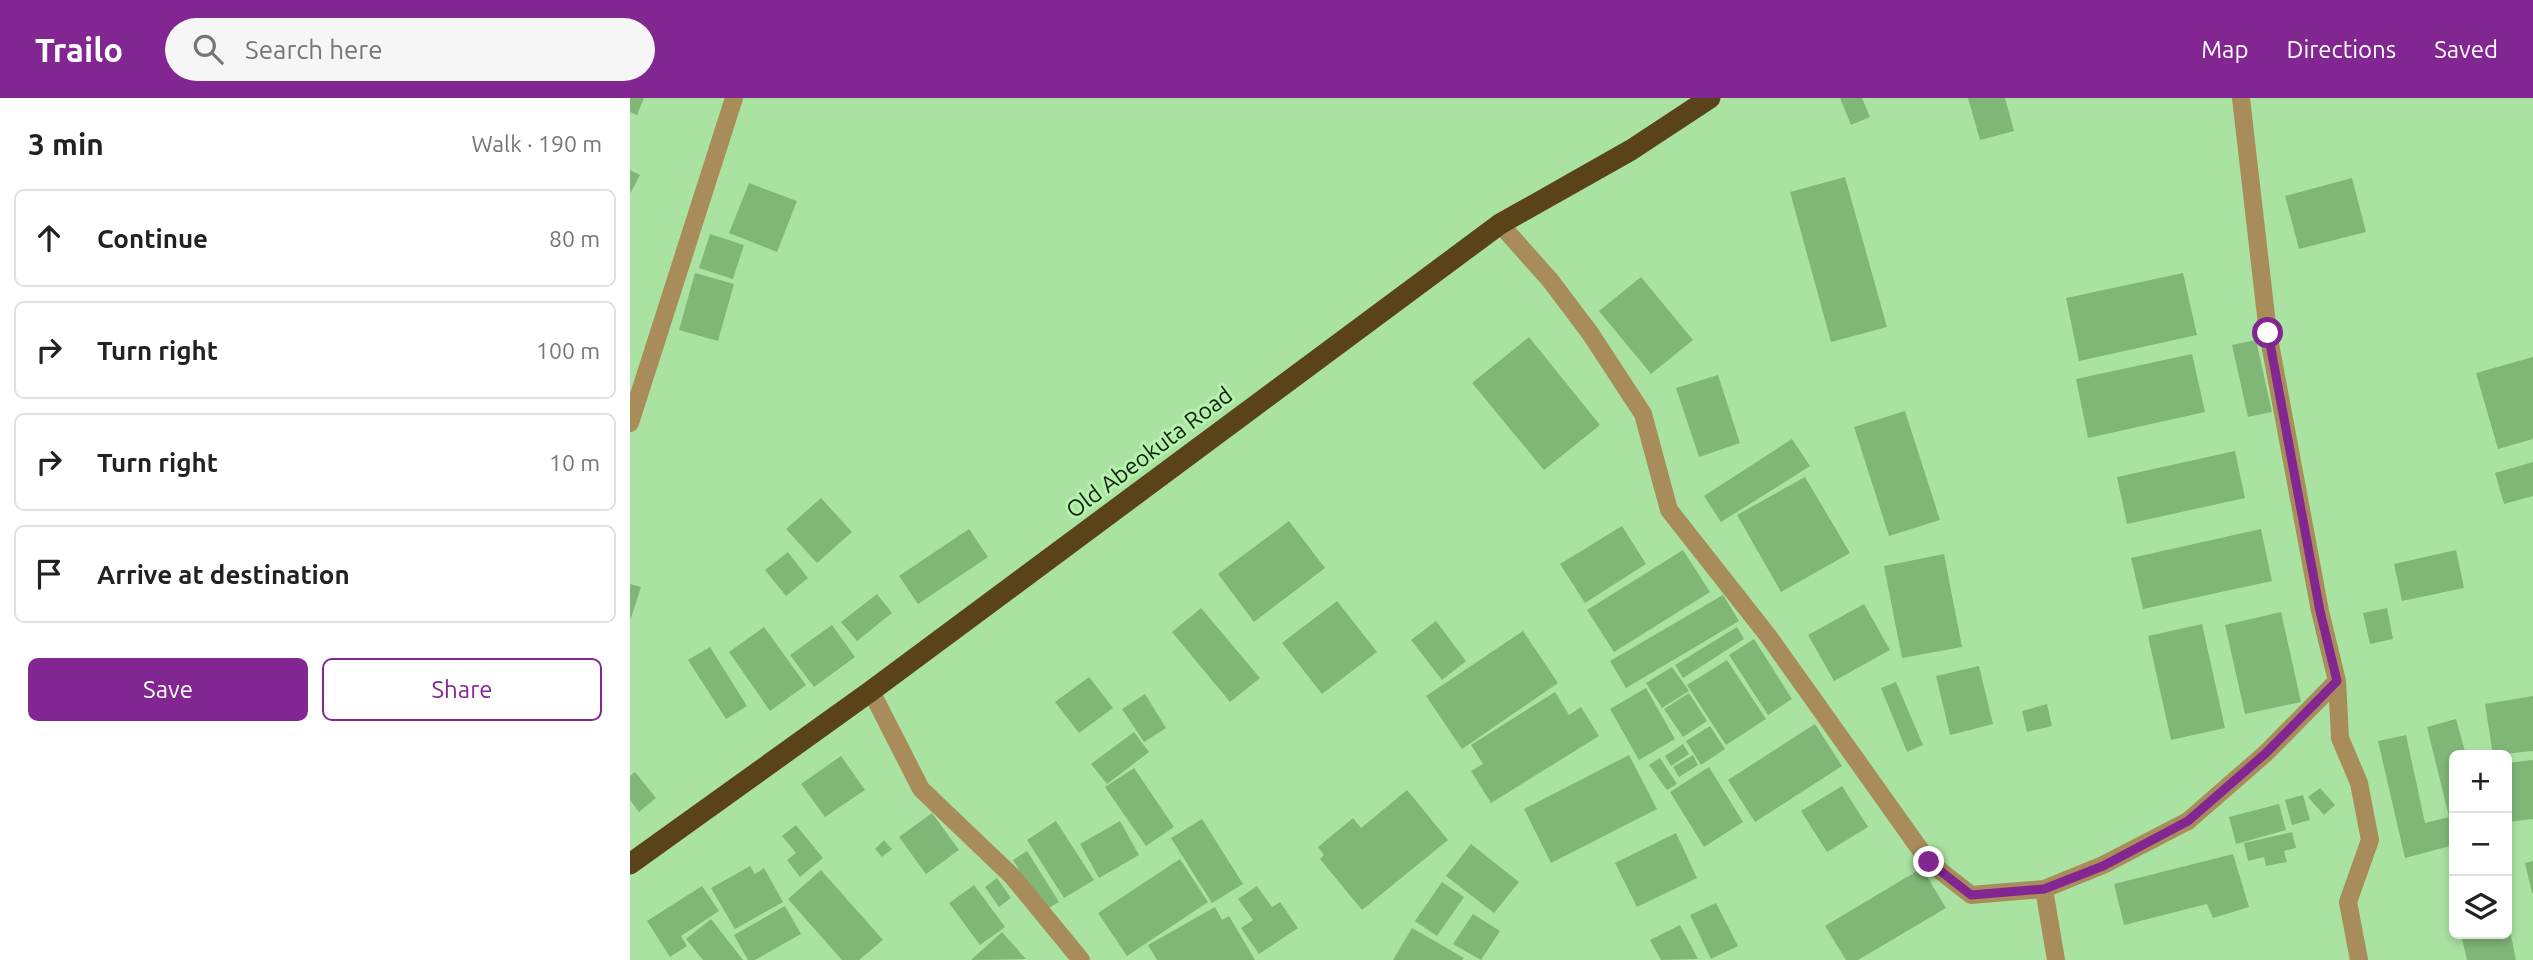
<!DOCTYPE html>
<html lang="en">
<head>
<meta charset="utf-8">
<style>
	:root { --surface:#fff; --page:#f6f6f6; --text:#222; --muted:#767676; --line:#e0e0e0; --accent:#822692 }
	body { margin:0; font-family:Ubuntu,sans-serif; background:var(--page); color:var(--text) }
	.controls { position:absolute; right:21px; bottom:21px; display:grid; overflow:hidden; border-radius:10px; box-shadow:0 4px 10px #0003 }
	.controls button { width:63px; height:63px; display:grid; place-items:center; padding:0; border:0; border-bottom:2px solid var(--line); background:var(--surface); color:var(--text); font:35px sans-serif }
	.stop { position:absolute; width:21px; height:21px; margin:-16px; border:5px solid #822692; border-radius:50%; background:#fff }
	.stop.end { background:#822692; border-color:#fff; box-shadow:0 2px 7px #0008 }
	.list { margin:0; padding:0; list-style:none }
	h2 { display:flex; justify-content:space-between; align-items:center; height:91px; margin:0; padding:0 28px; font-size:30px }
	h2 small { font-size:23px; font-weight:400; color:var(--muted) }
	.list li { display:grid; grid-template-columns:46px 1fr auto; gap:21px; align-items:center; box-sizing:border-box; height:98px; margin:0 14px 14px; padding:0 14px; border:2px solid var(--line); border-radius:10px }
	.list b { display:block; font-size:26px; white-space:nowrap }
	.list em { font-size:23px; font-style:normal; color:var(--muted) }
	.actions { display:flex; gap:14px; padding:21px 28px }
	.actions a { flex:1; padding:16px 0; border:2px solid var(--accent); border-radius:10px; text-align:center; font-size:24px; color:var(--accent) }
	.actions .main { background:var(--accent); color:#fff }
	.icon { flex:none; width:38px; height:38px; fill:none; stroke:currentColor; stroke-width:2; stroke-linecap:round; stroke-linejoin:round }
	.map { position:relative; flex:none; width:1903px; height:862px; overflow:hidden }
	header { display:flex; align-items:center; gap:42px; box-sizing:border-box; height:98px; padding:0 35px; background:var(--accent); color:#fff }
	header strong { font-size:33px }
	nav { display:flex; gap:38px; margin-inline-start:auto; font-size:24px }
	.search { width:490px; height:63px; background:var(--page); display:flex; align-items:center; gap:18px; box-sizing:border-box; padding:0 24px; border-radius:38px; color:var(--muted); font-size:26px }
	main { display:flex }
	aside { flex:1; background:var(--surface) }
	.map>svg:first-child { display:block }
</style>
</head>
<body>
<header>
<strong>Trailo</strong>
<div class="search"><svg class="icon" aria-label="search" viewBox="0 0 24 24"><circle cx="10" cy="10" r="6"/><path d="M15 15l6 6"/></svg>Search here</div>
<nav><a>Map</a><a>Directions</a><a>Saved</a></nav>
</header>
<main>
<aside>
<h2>3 min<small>Walk · 190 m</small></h2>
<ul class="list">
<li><svg class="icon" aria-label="ahead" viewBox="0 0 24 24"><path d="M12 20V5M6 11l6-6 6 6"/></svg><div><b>Continue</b></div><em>80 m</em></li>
<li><svg class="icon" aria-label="right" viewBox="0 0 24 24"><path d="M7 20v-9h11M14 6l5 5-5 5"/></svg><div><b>Turn right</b></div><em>100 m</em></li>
<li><svg class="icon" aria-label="right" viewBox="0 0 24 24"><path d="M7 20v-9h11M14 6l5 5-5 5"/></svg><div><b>Turn right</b></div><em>10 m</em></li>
<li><svg class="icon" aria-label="arrive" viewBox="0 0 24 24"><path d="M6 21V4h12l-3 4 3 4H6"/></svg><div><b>Arrive at destination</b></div></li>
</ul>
<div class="actions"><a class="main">Save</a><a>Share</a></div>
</aside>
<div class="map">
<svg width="1903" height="862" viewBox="0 0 1903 862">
	<rect width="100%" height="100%" fill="#aae3a1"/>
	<path fill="#80b777" d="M0,0H14L7,17L0,14Z
		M1210,0H1232L1240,19L1221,27Z
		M1338,0H1375L1384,33L1350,42Z
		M0,72L10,77L0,96Z
		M1215,79L1257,229L1201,244L1160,94Z
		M1722,80L1736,134L1669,151L1655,98Z
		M119,85L167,103L147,154L99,135Z
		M80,136L114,147L103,181L69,170Z
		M65,175L104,186L88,243L49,232Z
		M1553,175L1567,237L1449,263L1436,200Z
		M1011,179L1063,242L1021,276L969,213Z
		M899,239L970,327L914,372L842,285Z
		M1626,242L1642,314L1618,319L1602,247Z
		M1562,256L1575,314L1458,340L1446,281Z
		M1903,259V341L1868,351L1846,275Z
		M1088,277L1110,345L1069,359L1046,290Z
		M1275,313L1310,422L1259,438L1224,329Z
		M1162,341L1180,368L1091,424L1074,398Z
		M1605,353L1615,400L1497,426L1487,379Z
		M1903,364V398L1874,406L1865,375Z
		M1175,379L1220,455L1151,494L1107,417Z
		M191,400L222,434L187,465L156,431Z
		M659,423L695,470L624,524L588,476Z
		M992,428L1016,466L955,505L930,466Z
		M339,431L358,459L288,506L269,478Z
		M1631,431L1642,483L1513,511L1501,460Z
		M1053,452L1080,494L984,554L957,512Z
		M1826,452L1834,490L1772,503L1764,466Z
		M158,454L178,480L156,498L135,472Z
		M1314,456L1332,549L1272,560L1254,468Z
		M0,486L11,489L1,520H0Z
		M247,496L262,515L227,543L211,524Z
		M1093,497L1109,523L996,590L980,563Z
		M707,503L747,554L692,596L652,545Z
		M1234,506L1260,552L1204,583L1178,537Z
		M571,510L630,580L600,604L542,534Z
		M1757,510L1763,541L1740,546L1733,515Z
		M1651,514L1671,604L1615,616L1595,527Z
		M806,523L836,563L812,582L781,542Z
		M1572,526L1595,630L1541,642L1518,538Z
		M202,527L225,559L184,589L160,557Z
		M134,529L176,587L140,613L99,554Z
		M1107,529L1114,541L1053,580L1045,567Z
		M893,533L928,585L832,651L796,598Z
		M1124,541L1162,601L1138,617L1099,557Z
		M80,549L117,608L96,621L58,562Z
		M1097,562L1136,621L1096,647L1057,587Z
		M1349,568L1363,626L1320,637L1306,578Z
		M1042,569L1059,593L1032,610L1016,585Z
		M459,579L483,610L449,635L425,604Z
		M1266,584L1293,647L1277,654L1251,590Z
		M1016,590L1045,641L1009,662L980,611Z
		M925,594L939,617L951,609L969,638L861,705L841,673L853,666L841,647Z
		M1059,595L1077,623L1053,639L1034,611Z
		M515,596L536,630L514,644L492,611Z
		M1903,598V653L1863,657L1855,606Z
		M1417,606L1422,628L1397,634L1392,613Z
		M1826,621L1836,657H1824V747L1775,760L1748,643L1776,637L1795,725L1819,719L1797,629Z
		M1185,626L1212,668L1125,724L1098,682Z
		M1080,628L1095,651L1071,667L1056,643Z
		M504,634L519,654L477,686L461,666Z
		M1053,646L1059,656L1041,668L1035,658Z
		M999,657L1027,711L921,765L894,711Z
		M1063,657L1068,667L1049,679L1043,669Z
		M211,658L235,692L195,719L171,686Z
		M1030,660L1047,686L1037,692L1019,667Z
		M1903,662V721L1877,724V665Z
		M1079,669L1113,724L1074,749L1040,694Z
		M504,670L544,729L516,748L475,689Z
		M5,674L26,700L9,714L0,702V678Z
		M1212,688L1238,729L1197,754L1171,713Z
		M1690,690L1705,707L1694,717L1678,699Z
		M777,692L818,742L732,812L690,761L694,757L688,749L723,720L731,730Z
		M1673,697L1680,722L1662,727L1655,702Z
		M1649,706L1656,732L1606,746L1599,719Z
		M302,715L329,752L296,776L269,739Z
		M572,721L613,786L582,805L541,740Z
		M426,723L464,782L434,800L397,742Z
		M490,723L509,757L469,780L450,746Z
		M166,727L193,760L170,779L157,762L166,755L152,738Z
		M1662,734L1666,750L1654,753L1657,764L1636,768L1634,759L1618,763L1614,745Z
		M1046,735L1067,780L1007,809L985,765Z
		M254,742L262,751L252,759L245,751Z
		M841,746L889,784L864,815L816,778Z
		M397,753L429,804L414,813L383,762Z
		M1603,756L1619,809L1583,820L1577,806L1494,827L1484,786Z
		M550,761L578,804L497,858L468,815Z
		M1903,763V795H1902L1895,765Z
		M120,768L125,776L134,770L153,804L105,831L81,790Z
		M1292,770L1316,810L1228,862H1216L1195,828Z
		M191,772L253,842L229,862H212L158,801Z
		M367,780L381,800L369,809L355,789Z
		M812,784L834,799L807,838L785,823Z
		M344,787L375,829L350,847L319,805Z
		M72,788L89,813L51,838L57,848L40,859L17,823Z
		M627,788L642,809L650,804L668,830L629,856L611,830L623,822L608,801Z
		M1086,805L1108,848L1081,861L1060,817Z
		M155,808L171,836L125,862H118L104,837Z
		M585,809L592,822L599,818L625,862H527L518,847Z
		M843,816L870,833L851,862L823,846Z
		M81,821L113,862H73L56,841Z
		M1878,823L1886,862H1837L1831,836H1877Z
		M1050,827L1068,861L1031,862L1020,842Z
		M782,830L834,860L832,862H763Z
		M372,834L396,861L341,862Z"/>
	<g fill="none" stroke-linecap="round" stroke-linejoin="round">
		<path stroke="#a88c5a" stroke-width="18" d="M870,126L920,182L960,235L1013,316L1039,412L1139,539L1299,764L1341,797L1414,791L1473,767L1558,723L1636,655L1707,583L1690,513L1638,235L1611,0
			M0,325L104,0
			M1707,583L1710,640L1729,685L1740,742L1718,804L1729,862
			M241,593L291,691L382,778L451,862
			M1414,791L1426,862"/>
		<path stroke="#5a4318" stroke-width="21" d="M0,766L241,593L870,126L1001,52L1080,0"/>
	</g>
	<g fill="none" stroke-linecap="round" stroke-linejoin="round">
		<path stroke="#822692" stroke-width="9" d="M1299,764L1341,797L1414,791L1473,768L1558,723L1636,655L1707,583L1690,513L1638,235"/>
	</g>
	<g text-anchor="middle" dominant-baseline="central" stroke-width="6" stroke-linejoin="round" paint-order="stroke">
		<g font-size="23" fill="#0c2309" stroke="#b7f1ae">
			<text transform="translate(519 354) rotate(-37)">Old Abeokuta Road</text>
		</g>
	</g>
</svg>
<div class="controls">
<button>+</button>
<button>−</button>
<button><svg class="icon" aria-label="layers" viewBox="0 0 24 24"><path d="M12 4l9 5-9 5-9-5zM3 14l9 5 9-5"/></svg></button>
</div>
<div class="stop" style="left:1638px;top:235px"></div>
<div class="stop end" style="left:1299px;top:764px"></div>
</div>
</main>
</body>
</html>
